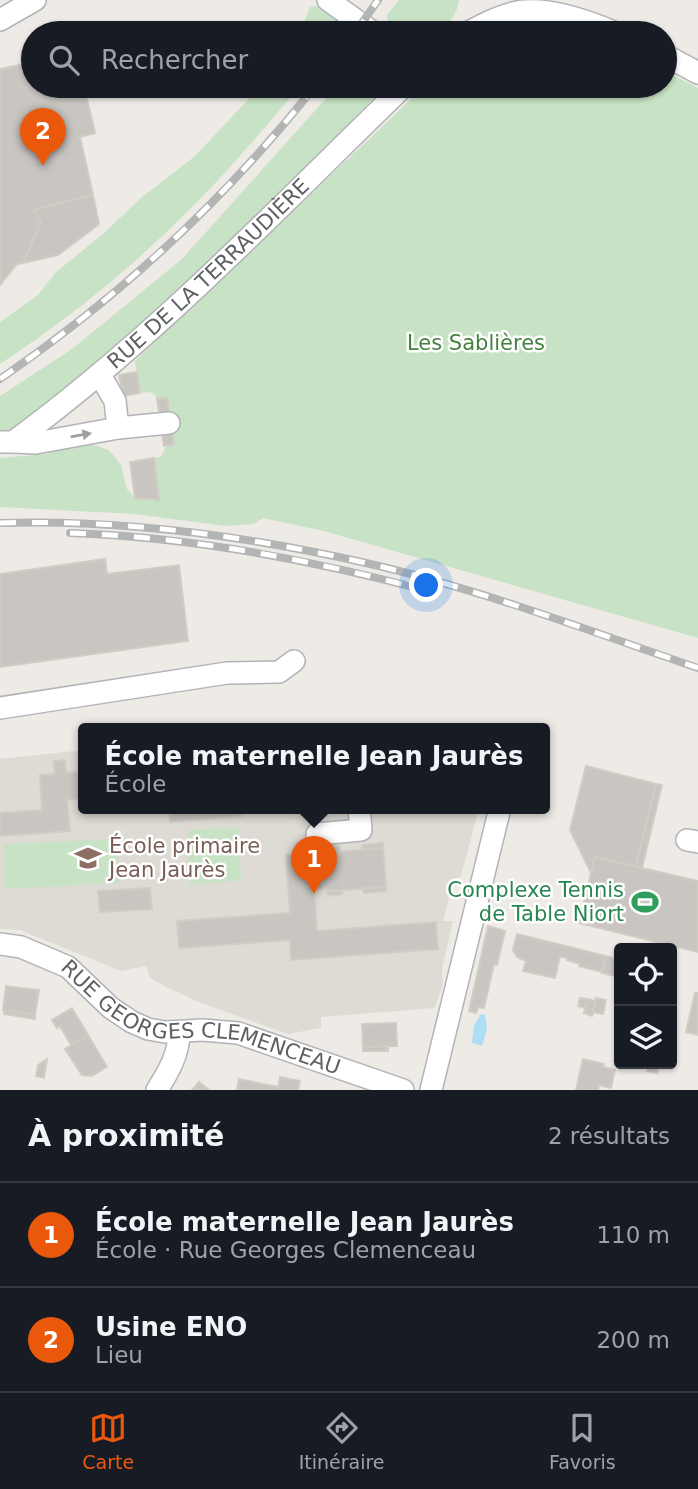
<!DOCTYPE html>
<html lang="fr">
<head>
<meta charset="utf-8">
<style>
	:root { --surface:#171b24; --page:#242831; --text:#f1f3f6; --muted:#9ea1a6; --line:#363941; --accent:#ea580c }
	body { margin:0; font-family:"DejaVu Sans",sans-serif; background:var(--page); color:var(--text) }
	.controls { position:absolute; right:21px; bottom:21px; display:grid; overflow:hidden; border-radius:7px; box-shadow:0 2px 5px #0004 }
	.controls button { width:63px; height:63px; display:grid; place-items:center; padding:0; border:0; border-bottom:2px solid var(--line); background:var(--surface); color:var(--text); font:35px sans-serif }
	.you { position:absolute; left:427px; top:586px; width:24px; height:24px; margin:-18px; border:5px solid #fff; border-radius:50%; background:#1a73e8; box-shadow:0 0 0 10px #1a73e833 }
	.badge { display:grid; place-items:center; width:46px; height:46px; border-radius:50%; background:var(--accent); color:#fff; font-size:23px; font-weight:700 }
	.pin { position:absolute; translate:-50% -58px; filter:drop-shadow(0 2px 4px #0008) }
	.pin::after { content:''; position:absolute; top:37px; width:24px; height:21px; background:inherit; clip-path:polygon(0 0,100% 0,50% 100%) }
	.popup { position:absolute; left:78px; top:723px; width:472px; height:91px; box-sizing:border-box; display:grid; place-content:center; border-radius:7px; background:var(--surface); filter:drop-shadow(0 2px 5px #0005); font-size:23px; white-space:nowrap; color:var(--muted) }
	.popup b { font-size:26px; color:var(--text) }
	.popup::after { content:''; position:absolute; left:50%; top:100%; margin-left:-14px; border:14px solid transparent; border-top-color:var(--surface) }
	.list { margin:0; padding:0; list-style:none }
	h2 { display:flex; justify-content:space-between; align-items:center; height:91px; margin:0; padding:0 28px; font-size:30px }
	h2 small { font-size:23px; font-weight:400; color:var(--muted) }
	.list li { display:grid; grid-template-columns:46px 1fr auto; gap:21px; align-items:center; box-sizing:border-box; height:105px; padding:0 28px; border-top:2px solid var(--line) }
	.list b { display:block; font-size:26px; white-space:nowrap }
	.list p { margin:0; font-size:23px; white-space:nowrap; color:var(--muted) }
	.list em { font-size:23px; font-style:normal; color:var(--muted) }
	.icon { flex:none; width:38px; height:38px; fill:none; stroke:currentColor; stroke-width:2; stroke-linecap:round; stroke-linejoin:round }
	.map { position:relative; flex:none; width:698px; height:1090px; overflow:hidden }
	.search { position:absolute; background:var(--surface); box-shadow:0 2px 5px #0004; left:21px; right:21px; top:21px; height:77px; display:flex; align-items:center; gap:18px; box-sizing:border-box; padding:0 24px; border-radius:38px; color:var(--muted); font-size:26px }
	.sheet { height:301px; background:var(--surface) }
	nav { display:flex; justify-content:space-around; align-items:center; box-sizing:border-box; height:98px; border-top:2px solid var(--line); background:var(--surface); font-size:19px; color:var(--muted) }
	nav a { display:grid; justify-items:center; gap:4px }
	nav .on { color:var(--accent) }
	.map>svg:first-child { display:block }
</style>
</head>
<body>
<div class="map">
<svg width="698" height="1090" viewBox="0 0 698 1090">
	<rect width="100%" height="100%" fill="#eeebe6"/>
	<path fill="#dedad4" d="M83,750V808H479L461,876L453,881L443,921H453L442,969L443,983L435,1008L321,1017V1028L288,1034L201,1003L168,988L150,978L146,966L121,971L20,930L0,929V759Z"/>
	<path fill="#c8e2c5" d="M399,0H459C453,39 417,33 386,33L389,29L397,28L388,22L387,15Z
		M319,6L341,23L342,33H299L310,7Z
		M665,71L698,88V638L324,531L263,518L254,524L225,526L134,514L0,507V458L46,454L81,441L109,450L121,465L127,489L135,498L159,500L154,458C161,458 163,455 165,448L174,444L167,398L157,399L155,395L150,392L140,393L135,361L425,86H665Z
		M261,86H301C274,116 248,148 220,178C155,248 80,312 0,364V322L38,295L56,272L103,234L142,197L194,157Z
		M337,86H385L309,166L203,268L136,330L13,431L0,433V396L72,349L182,259Z
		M239,827L241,880L190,885L187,830Z
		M117,839L120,883L5,889L3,844Z"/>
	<path fill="#aedef5" d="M481,1014L485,1015L487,1029L482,1046L472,1043L474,1025Z"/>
	<path fill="#c9c6c2" stroke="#d2ccc5" stroke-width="2" d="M33,62V86H84L95,133L80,137L93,195L33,210L41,223L23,263L17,264L0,285V69Z
		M93,195L99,224L58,255L23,263L41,223L33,210Z
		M137,372L140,393L123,396L119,375Z
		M167,398L170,416L160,418L157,399Z
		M171,427L174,445L164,446L161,428Z
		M154,458L159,500L135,498L130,462Z
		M105,559L107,574L179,565L188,641L0,667V574Z
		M65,760L66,773L83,771V798L67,800L70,831L0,836V813L42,810L40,775L55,774L54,761Z
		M586,766L656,784L636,866L595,857L591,873L570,830Z
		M656,784L662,785L642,868L636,866Z
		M169,808H240L241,816L170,822Z
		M383,843V848L362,850V845Z
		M339,846L340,852L326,853L325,847Z
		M383,848L386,887L327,891V888L314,889L317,931L436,922L438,949L291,960L290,940L179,948L177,921L290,913L286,855H326V853Z
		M595,857L698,881V952L579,923Z
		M386,887V891L364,893L363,888Z
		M150,888L152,909L100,912L98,891Z
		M342,890V894L328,896L327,891Z
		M488,926L505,931L497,965L494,964L484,1008L478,1007L476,1013L469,1011Z
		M517,934L606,956L602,972L579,966L580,964L567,960V958L560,956L555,978L523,971L526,961L517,957L513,950Z
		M606,956L619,960V977L602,973Z
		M6,986L39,990L35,1015L3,1010Z
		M695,993H698V1035L686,1032Z
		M580,998L587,999L585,1008L578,1006Z
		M596,998L606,1000L603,1014L593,1012Z
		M587,999L595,1001L592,1016L584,1013Z
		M72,1008L88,1035L71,1045L60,1026L57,1028L52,1020Z
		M4,1010L35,1015V1019L4,1014Z
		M396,1023L397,1046L363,1047L362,1024Z
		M88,1035L107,1067L92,1076L82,1075L65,1049Z
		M388,1046V1051H363V1047Z
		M47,1059L44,1078L36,1076L38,1065Z
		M583,1059L604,1064L603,1067L615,1070L611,1088L599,1085L598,1090H576Z
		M649,1064H659L657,1073L647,1071Z
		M280,1077L300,1081L298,1090H278Z
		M239,1079L278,1087V1090H237Z
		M199,1082L209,1090H192Z"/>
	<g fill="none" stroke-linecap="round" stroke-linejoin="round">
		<g stroke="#b1b3b6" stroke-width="24">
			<g id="minor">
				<path d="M328,0L374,33"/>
				<path d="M0,20L35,0"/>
				<path d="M467,33C482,25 497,17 513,13C544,5 588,21 616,33"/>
				<path d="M665,55L698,73"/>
				<path d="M118,428L169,423"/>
				<path id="s1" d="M0,442H13C155,338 277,209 404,86"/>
				<path d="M13,442L36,443L118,428L115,401L100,375"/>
				<path d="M0,708L227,673L279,672L294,661"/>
				<path d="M317,834L361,830L359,808"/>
				<path d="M687,840L698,842"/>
				<path id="s2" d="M0,944L21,947L68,967L111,1008L132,1022L148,1029L165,1032L203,1030L238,1033L403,1090"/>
				<path d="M157,1090C169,1071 179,1054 179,1032"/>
				<path d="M431,1090L500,808"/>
			</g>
		</g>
		<use href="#minor" stroke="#fff" stroke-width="21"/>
		<g stroke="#b3b4b4" stroke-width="8">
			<path id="rail" d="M355,33L378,0
				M0,379C118,298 226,199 315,86
				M0,523C128,519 255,537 379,566C487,592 593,632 698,668
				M70,533C193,537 313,560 432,592"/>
		</g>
		<use href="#rail" stroke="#fff" stroke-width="5" stroke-dasharray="16" stroke-linecap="butt"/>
	</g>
	<defs><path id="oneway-solid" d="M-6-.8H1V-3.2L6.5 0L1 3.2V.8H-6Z" transform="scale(1.75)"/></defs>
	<use fill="#9ea0a2" href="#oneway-solid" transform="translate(81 435) rotate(-10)"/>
	<defs>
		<g id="school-bare" transform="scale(2.1)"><path d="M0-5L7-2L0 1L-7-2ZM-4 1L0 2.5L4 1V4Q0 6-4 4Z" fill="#8d6e63" stroke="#fff" stroke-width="2.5" paint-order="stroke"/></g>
		<g id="stadium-bare" transform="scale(2.1)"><path d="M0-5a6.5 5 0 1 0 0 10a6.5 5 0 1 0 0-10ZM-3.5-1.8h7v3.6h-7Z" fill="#2e9e5b" stroke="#fff" stroke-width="2.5" paint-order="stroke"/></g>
	</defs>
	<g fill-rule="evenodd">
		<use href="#school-bare" x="88" y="858"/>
		<use href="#stadium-bare" x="645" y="902"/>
	</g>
	<g text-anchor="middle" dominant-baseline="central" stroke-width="5" stroke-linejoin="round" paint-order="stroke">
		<g font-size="21" fill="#5d6164" stroke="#fff">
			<text stroke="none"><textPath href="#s1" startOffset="271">RUE DE LA TERRAUDIÈRE</textPath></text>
			<text stroke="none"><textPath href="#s2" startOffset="220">RUE GEORGES CLEMENCEAU</textPath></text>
		</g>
		<g font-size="21" fill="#448140" stroke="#fff">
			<text x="476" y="343">Les Sablières</text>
		</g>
		<g font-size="21" fill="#785e54" stroke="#fff" text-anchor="start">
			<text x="109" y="846">École primaire<tspan x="109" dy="24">Jean Jaurès</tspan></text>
		</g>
		<g font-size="21" fill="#27864d" stroke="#fff" text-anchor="end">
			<text x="624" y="890">Complexe Tennis<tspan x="624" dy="24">de Table Niort</tspan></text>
		</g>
	</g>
</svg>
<div class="controls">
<button><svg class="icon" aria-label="locate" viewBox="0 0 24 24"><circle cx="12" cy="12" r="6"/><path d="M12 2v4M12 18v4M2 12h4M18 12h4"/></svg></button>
<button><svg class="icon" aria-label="layers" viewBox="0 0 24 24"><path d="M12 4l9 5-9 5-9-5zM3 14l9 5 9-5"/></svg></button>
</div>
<div class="you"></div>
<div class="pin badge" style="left:314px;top:894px">1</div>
<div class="popup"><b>École maternelle Jean Jaurès</b>École</div>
<div class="pin badge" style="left:43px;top:166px">2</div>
<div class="search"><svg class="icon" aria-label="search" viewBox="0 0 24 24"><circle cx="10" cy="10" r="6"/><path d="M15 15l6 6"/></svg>Rechercher</div>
</div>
<section class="sheet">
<h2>À proximité<small>2 résultats</small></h2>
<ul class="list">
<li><span class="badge">1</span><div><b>École maternelle Jean Jaurès</b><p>École · Rue Georges Clemenceau</p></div><em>110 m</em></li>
<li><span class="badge">2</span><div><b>Usine ENO</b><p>Lieu</p></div><em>200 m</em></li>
</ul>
</section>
<nav>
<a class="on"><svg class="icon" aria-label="map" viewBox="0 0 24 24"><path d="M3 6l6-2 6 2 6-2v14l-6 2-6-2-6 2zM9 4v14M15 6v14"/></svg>Carte</a>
<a><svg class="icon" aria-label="directions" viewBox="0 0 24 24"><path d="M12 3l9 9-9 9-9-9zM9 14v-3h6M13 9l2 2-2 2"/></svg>Itinéraire</a>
<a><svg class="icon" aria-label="saved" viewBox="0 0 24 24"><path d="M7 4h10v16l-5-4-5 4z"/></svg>Favoris</a>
</nav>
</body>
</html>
